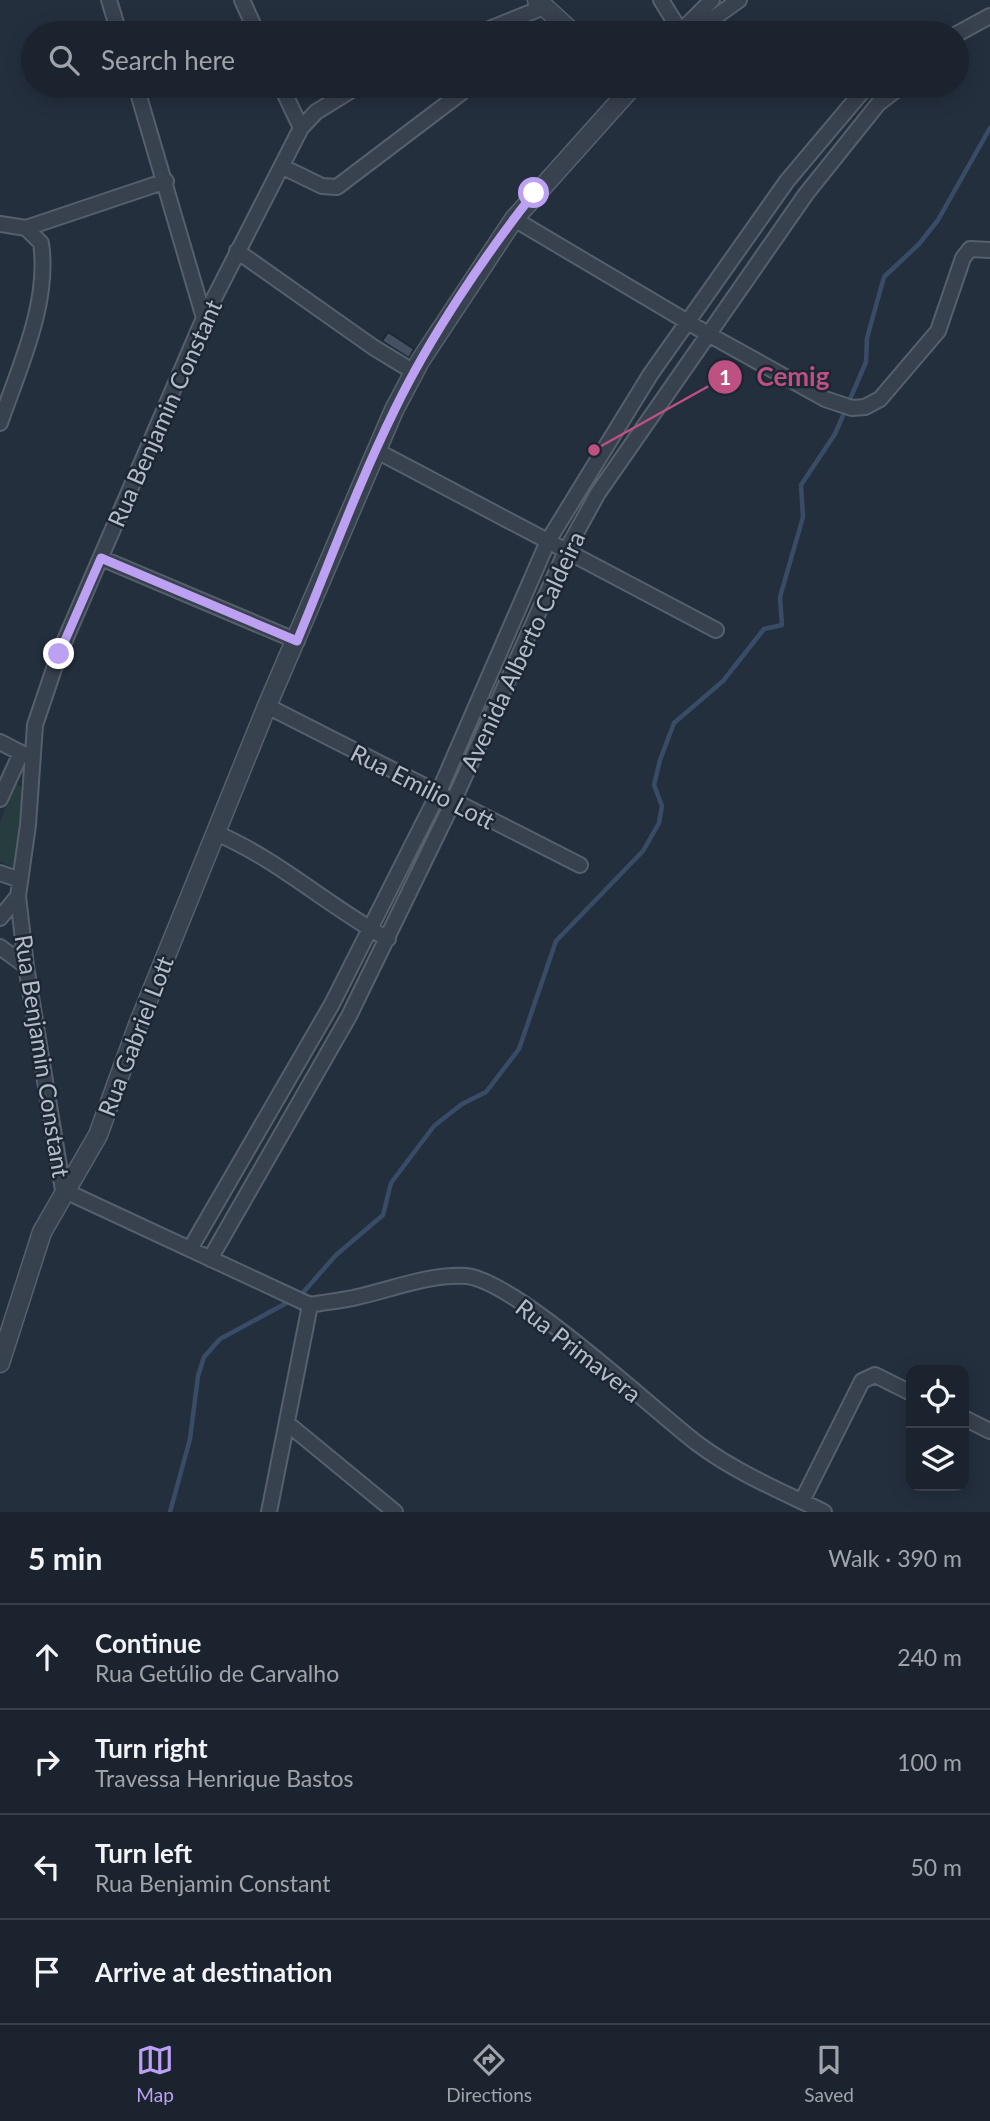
<!DOCTYPE html>
<html lang="en">
<head>
<meta charset="utf-8">
<style>
	:root { --surface:#1b232e; --page:#282f3a; --text:#f1f3f6; --muted:#a0a4aa; --line:#39404a; --accent:#bca0f2 }
	body { margin:0; font-family:Lato,sans-serif; background:var(--page); color:var(--text) }
	.controls { position:absolute; right:21px; bottom:21px; display:grid; overflow:hidden; border-radius:14px; box-shadow:0 4px 18px #0003 }
	.controls button { width:63px; height:63px; display:grid; place-items:center; padding:0; border:0; border-bottom:2px solid var(--line); background:var(--surface); color:var(--text); font:35px sans-serif }
	.stop { position:absolute; width:21px; height:21px; margin:-16px; border:5px solid #bca0f2; border-radius:50%; background:#fff }
	.stop.end { background:#bca0f2; border-color:#fff; box-shadow:0 2px 7px #0008 }
	.list { margin:0; padding:0; list-style:none }
	h2 { display:flex; justify-content:space-between; align-items:center; height:91px; margin:0; padding:0 28px; font-size:30px }
	h2 small { font-size:23px; font-weight:400; color:var(--muted) }
	.list li { display:grid; grid-template-columns:46px 1fr auto; gap:21px; align-items:center; box-sizing:border-box; height:105px; padding:0 28px; border-top:2px solid var(--line) }
	.list b { display:block; font-size:26px; white-space:nowrap }
	.list p { margin:0; font-size:23px; white-space:nowrap; color:var(--muted) }
	.list em { font-size:23px; font-style:normal; color:var(--muted) }
	.icon { flex:none; width:38px; height:38px; fill:none; stroke:currentColor; stroke-width:2; stroke-linecap:round; stroke-linejoin:round }
	.map { position:relative; flex:none; width:990px; height:1512px; overflow:hidden }
	.search { position:absolute; background:var(--surface); box-shadow:0 4px 18px #0003; left:21px; right:21px; top:21px; height:77px; display:flex; align-items:center; gap:18px; box-sizing:border-box; padding:0 24px; border-radius:38px; color:var(--muted); font-size:26px }
	.sheet { height:511px; background:var(--surface) }
	nav { display:flex; justify-content:space-around; align-items:center; box-sizing:border-box; height:98px; border-top:2px solid var(--line); background:var(--surface); font-size:19px; color:var(--muted) }
	nav a { display:grid; justify-items:center; gap:4px }
	nav .on { color:var(--accent) }
	.map>svg:first-child { display:block }
</style>
</head>
<body>
<div class="map">
<svg width="990" height="1512" viewBox="0 0 990 1512">
	<rect width="100%" height="100%" fill="#242f3e"/>
	<path fill="#263c3f" d="M15,783L23,788L14,868L0,861V822Z"/>
	<g fill="none" stroke-linecap="round" stroke-linejoin="round">
		<path stroke="#394c67" stroke-width="4.5" d="M300,1296L336,1255L383,1215L391,1183L434,1126L462,1104L486,1092L519,1049L556,941L643,851L659,823L662,806L654,785L660,760L674,723L723,681L764,629L782,625L780,597L803,517L801,485L835,434L866,362L867,338L884,277L919,244L938,220L990,128
			M170,1512L190,1439L198,1376L204,1357L220,1339L292,1300"/>
	</g>
	<path fill="#455162" stroke="#1f2835" stroke-width="2" d="M388,332L414,349L409,358L382,341Z"/>
	<g fill="none" stroke-linecap="round" stroke-linejoin="round">
		<g stroke="#565f6c" stroke-width="18">
			<path id="minor" d="M109,0L119,33
				M242,0L257,33
				M661,0L681,32
				M686,26L711,20L739,0
				M686,26L712,0
				M479,33L544,7
				M957,34L990,16
				M136,86L204,318
				M281,86L301,128
				M283,167L322,186L337,187L461,93L464,86
				M514,219L708,334L825,399L852,408L865,407L880,399L938,331L963,258L970,249L990,250
				M0,224L26,228L166,181
				M237,251L373,347L414,372
				M0,423C19,368 50,303 41,243L26,228
				M377,451L716,630
				M101,558L297,641
				M267,706L580,865
				M0,742L27,756
				M0,799L21,753
				M216,833C279,860 328,906 388,939
				M0,873L20,880
				M0,918L18,896
				M0,947L26,966
				M190,1249L332,1004L438,794L548,541L650,375L787,181L867,86
				M210,1259L349,1016L453,802L566,551L598,493L806,194L878,104L901,86
				M310,1305L63,1190L26,966L18,896L28,825L35,725L59,654L204,318L301,128L316,112L358,86
				M310,1305C325,1302 341,1301 357,1297C393,1289 429,1274 466,1276C515,1280 652,1409 698,1444C737,1473 781,1491 824,1512
				M964,1418L990,1431
				M288,1424L395,1512
				M802,1501L862,1381L875,1375L911,1393
				M269,1512L310,1305"/>
		</g>
		<g stroke="#565f6c" stroke-width="21">
			<path id="tertiary" d="M537,0L573,33
				M0,1363L42,1232L98,1135L138,1025L267,706L394,410L420,361L514,219L633,86"/>
		</g>
		<use href="#minor" stroke="#38414e" stroke-width="14"/>
		<use href="#tertiary" stroke="#38414e" stroke-width="18"/>
	</g>
	<g fill="none" stroke-linecap="round" stroke-linejoin="round">
		<path stroke="#bca0f2" stroke-width="9" d="M59,654L101,558L297,641C329,564 358,484 395,409C430,337 484,256 534,193"/>
	</g>
	<g text-anchor="middle" dominant-baseline="central" stroke-width="5" stroke-linejoin="round" paint-order="stroke">
		<g font-size="24" fill="#b4bcc9" stroke="#1d2633">
			<text transform="translate(164 413) rotate(-66)">Rua Benjamin Constant</text>
			<text transform="translate(522 651) rotate(-65)">Avenida Alberto Caldeira</text>
			<text transform="translate(423 786) rotate(27)">Rua Emilio Lott</text>
			<text transform="translate(135 1036) rotate(-69)">Rua Gabriel Lott</text>
			<text transform="translate(43 1056) rotate(81)">Rua Benjamin Constant</text>
			<text transform="translate(579 1350) rotate(38)">Rua Primavera</text>
		</g>
	</g>
	<path fill="none" stroke="#bd5182" stroke-width="2.5" d="M594 450L725 377"/>
	<g fill="#bd5182" stroke="#1d2633" stroke-width="2.5">
		<circle cx="594" cy="450" r="7"/>
		<circle cx="725" cy="377" r="18"/>
	</g>
	<g font-size="21" text-anchor="middle" font-weight="bold" fill="#fff">
		<text x="725" y="385">1</text>
	</g>
	<g font-size="26" text-anchor="middle" font-weight="bold" fill="#bd5182" stroke="#1d2633" stroke-width="5" stroke-linejoin="round" paint-order="stroke">
		<text x="793" y="386">Cemig</text>
	</g>
</svg>
<div class="controls">
<button><svg class="icon" aria-label="locate" viewBox="0 0 24 24"><circle cx="12" cy="12" r="6"/><path d="M12 2v4M12 18v4M2 12h4M18 12h4"/></svg></button>
<button><svg class="icon" aria-label="layers" viewBox="0 0 24 24"><path d="M12 4l9 5-9 5-9-5zM3 14l9 5 9-5"/></svg></button>
</div>
<div class="stop" style="left:534px;top:193px"></div>
<div class="stop end" style="left:59px;top:654px"></div>
<div class="search"><svg class="icon" aria-label="search" viewBox="0 0 24 24"><circle cx="10" cy="10" r="6"/><path d="M15 15l6 6"/></svg>Search here</div>
</div>
<section class="sheet">
<h2>5 min<small>Walk · 390 m</small></h2>
<ul class="list">
<li><svg class="icon" aria-label="ahead" viewBox="0 0 24 24"><path d="M12 20V5M6 11l6-6 6 6"/></svg><div><b>Continue</b><p>Rua Getúlio de Carvalho</p></div><em>240 m</em></li>
<li><svg class="icon" aria-label="right" viewBox="0 0 24 24"><path d="M7 20v-9h11M14 6l5 5-5 5"/></svg><div><b>Turn right</b><p>Travessa Henrique Bastos</p></div><em>100 m</em></li>
<li><svg class="icon" aria-label="left" viewBox="0 0 24 24"><path d="M17 20v-9H6M10 6l-5 5 5 5"/></svg><div><b>Turn left</b><p>Rua Benjamin Constant</p></div><em>50 m</em></li>
<li><svg class="icon" aria-label="arrive" viewBox="0 0 24 24"><path d="M6 21V4h12l-3 4 3 4H6"/></svg><div><b>Arrive at destination</b></div></li>
</ul>
</section>
<nav>
<a class="on"><svg class="icon" aria-label="map" viewBox="0 0 24 24"><path d="M3 6l6-2 6 2 6-2v14l-6 2-6-2-6 2zM9 4v14M15 6v14"/></svg>Map</a>
<a><svg class="icon" aria-label="directions" viewBox="0 0 24 24"><path d="M12 3l9 9-9 9-9-9zM9 14v-3h6M13 9l2 2-2 2"/></svg>Directions</a>
<a><svg class="icon" aria-label="saved" viewBox="0 0 24 24"><path d="M7 4h10v16l-5-4-5 4z"/></svg>Saved</a>
</nav>
</body>
</html>
